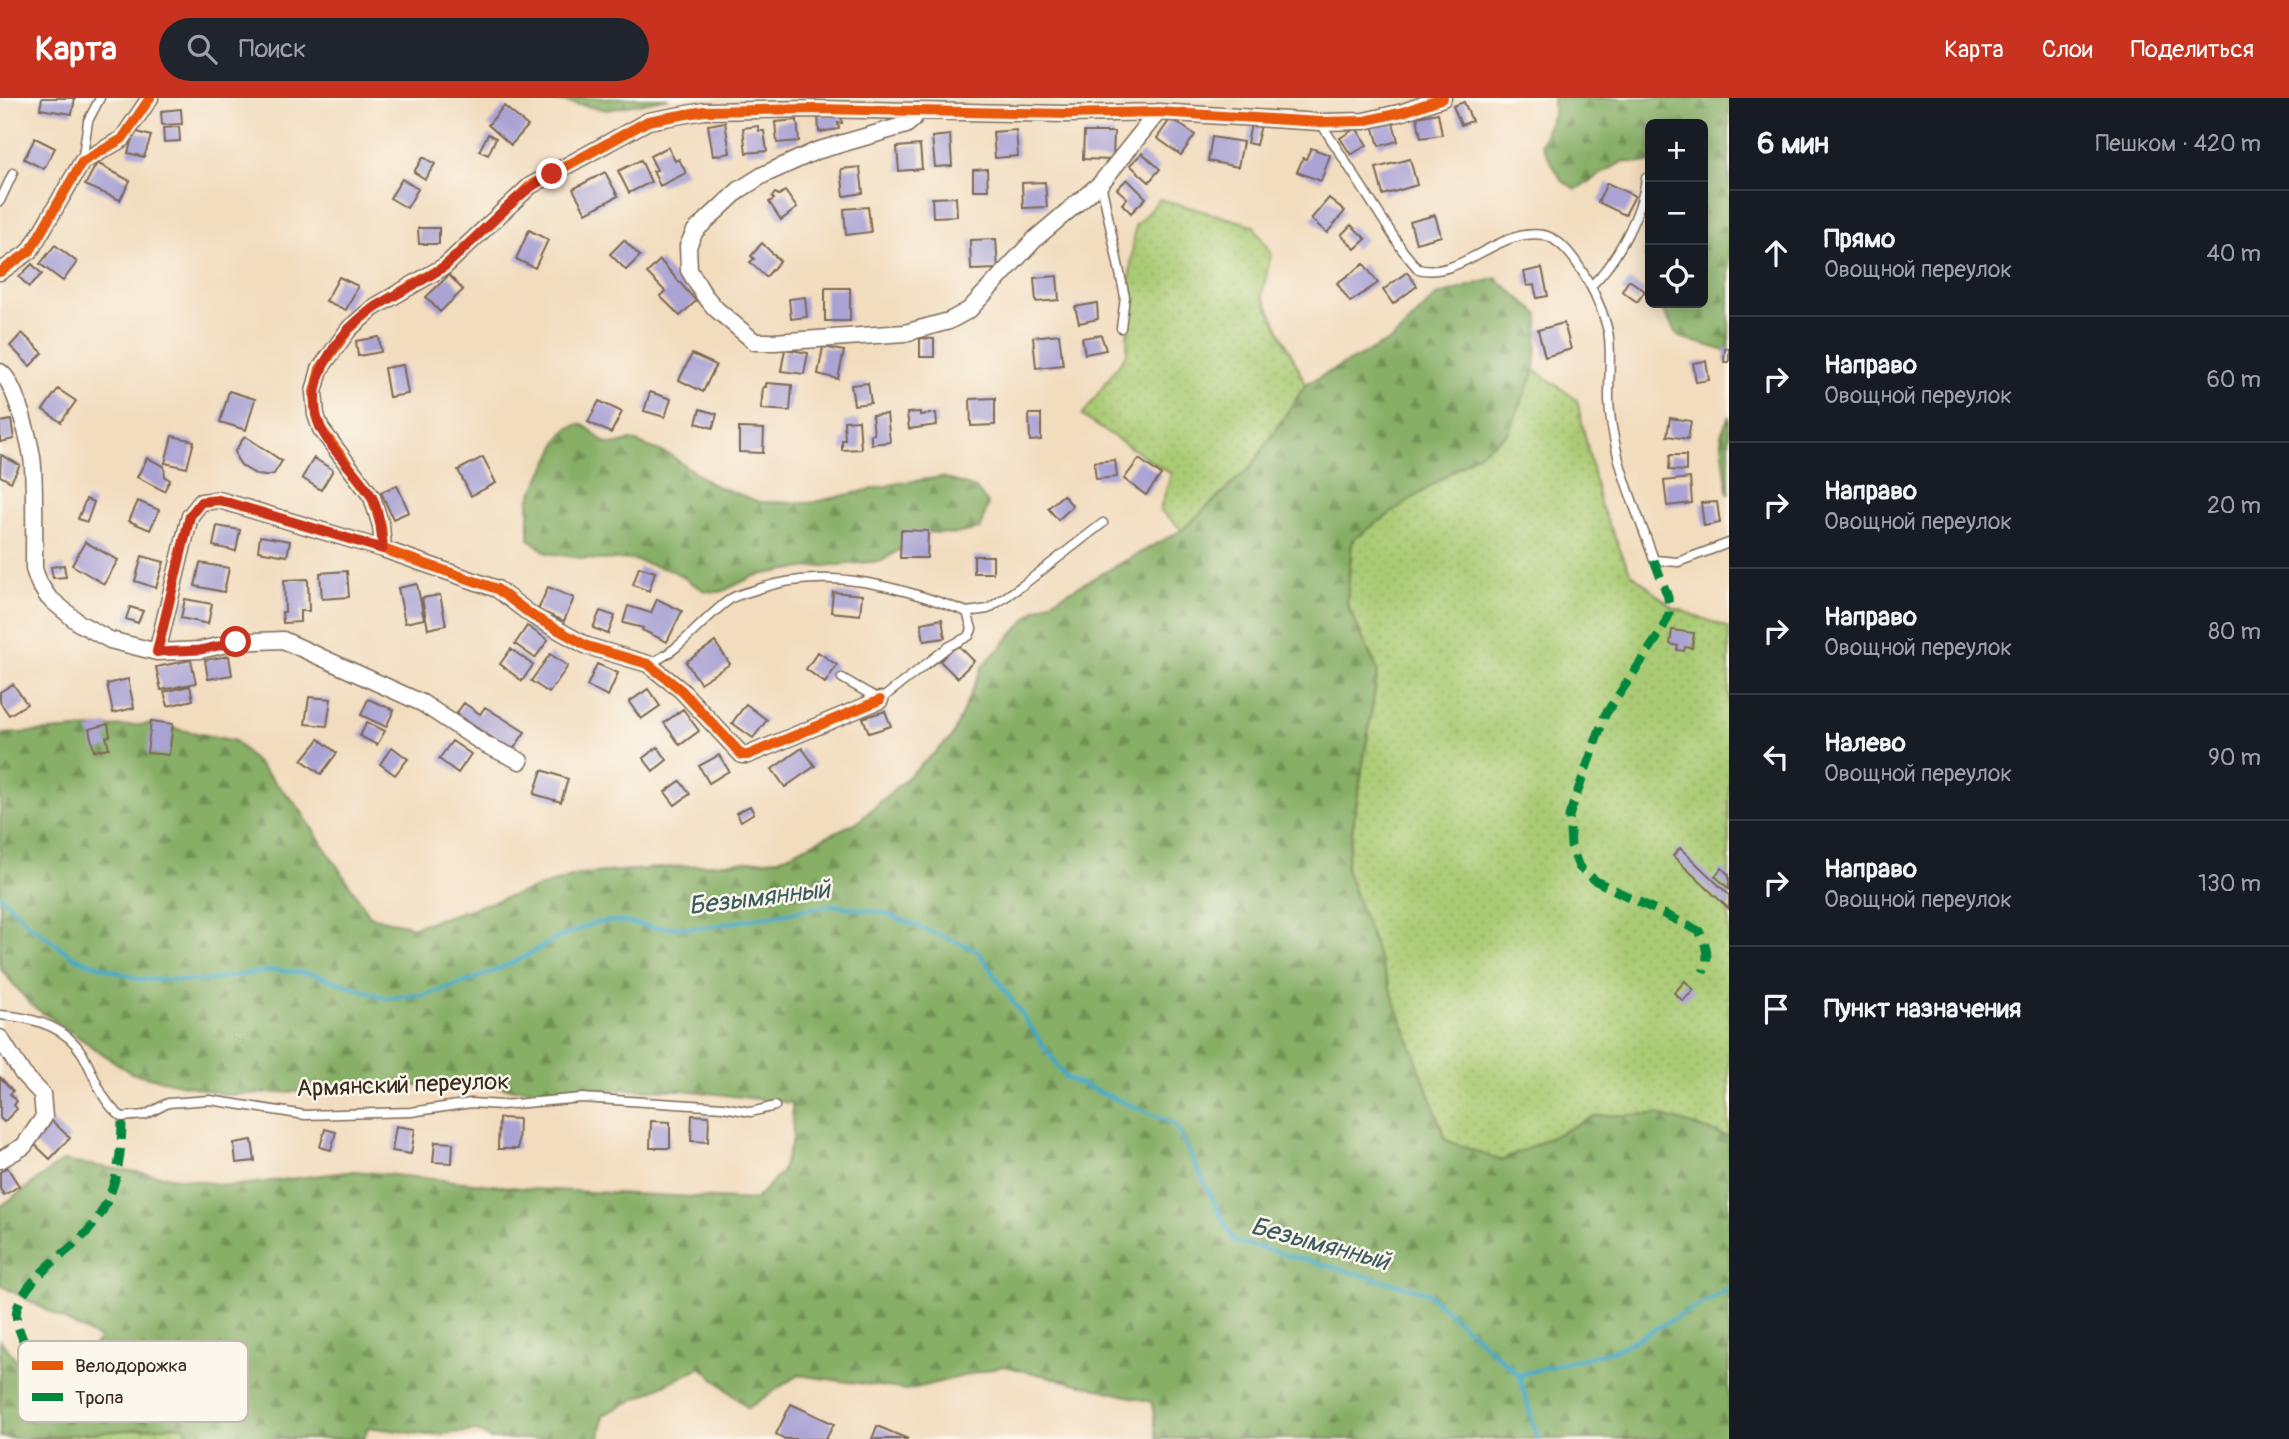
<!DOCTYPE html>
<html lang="ru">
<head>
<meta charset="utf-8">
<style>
	:root { --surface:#171b24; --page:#20242c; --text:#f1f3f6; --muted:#9ea1a6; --line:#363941; --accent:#c8321e }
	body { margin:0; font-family:Pangolin,sans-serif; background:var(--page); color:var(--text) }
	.controls { position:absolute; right:21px; top:21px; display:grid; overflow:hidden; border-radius:10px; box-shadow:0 4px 18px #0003 }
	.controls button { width:63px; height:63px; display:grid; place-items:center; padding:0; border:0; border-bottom:2px solid var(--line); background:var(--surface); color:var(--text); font:35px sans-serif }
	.stop { position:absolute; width:21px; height:21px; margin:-16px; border:5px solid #c8321e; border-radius:50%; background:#fff }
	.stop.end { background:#c8321e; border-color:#fff; box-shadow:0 2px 7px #0008 }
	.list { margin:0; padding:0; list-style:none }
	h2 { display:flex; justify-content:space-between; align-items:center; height:91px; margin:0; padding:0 28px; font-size:30px }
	h2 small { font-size:23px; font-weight:400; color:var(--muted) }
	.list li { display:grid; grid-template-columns:46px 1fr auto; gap:21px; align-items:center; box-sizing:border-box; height:126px; padding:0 28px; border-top:2px solid var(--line) }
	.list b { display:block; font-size:26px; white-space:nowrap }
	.list p { margin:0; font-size:23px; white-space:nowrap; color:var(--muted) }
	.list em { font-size:23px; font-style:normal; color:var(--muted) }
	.icon { flex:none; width:38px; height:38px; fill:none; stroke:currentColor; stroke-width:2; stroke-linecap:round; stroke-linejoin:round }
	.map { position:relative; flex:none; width:1729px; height:1341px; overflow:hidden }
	header { display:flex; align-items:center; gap:42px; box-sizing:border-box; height:98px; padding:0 35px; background:var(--accent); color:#fff }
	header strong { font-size:33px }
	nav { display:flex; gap:38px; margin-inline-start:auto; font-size:24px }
	.search { width:490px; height:63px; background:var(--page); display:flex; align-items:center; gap:18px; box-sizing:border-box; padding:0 24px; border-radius:38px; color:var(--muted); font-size:26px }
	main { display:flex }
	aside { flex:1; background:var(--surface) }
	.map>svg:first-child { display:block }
</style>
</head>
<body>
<header>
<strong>Карта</strong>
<div class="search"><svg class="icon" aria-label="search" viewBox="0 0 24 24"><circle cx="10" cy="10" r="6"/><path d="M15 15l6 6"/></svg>Поиск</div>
<nav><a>Карта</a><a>Слои</a><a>Поделиться</a></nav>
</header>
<main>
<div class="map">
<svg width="1729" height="1341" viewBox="0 0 1729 1341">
	<defs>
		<pattern id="grass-dots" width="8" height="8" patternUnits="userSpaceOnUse" patternTransform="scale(1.75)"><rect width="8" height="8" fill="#aacb74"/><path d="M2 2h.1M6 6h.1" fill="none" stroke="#93ae64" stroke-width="1.8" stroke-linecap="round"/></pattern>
		<pattern id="forest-firs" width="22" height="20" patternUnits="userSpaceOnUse" patternTransform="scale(1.75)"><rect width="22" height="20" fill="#87af66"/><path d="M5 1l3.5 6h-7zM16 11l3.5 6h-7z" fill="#708f53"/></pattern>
	</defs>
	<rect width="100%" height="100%" fill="#fbf7ec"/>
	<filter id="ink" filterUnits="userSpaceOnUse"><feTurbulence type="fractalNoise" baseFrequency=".0143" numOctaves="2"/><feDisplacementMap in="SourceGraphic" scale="14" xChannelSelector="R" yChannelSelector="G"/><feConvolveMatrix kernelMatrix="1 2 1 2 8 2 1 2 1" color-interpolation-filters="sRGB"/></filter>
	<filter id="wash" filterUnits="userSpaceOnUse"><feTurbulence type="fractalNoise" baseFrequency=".00686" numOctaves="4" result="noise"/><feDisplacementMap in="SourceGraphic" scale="28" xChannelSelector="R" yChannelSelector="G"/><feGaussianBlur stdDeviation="1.57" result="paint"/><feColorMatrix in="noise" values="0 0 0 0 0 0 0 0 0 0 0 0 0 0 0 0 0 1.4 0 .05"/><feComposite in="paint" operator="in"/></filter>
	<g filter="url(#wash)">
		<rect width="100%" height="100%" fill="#f2dcbe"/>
		<path fill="url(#grass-dots)" stroke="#727a49" stroke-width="2" d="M1160,101L1253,127L1271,156L1262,197L1306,286L1251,369L1182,432L1160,412L1171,376L1082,318L1127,255L1129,187L1135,128Z
			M1535,272L1577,302L1600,406L1630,474L1672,509L1729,530V1039L1658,1016L1595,1018L1501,1063L1446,1042L1346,771L1378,573L1347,506L1352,442L1508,335Z
			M185,1327L191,1341H23Z"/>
		<path fill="url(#forest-firs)" stroke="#616c42" stroke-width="2" d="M543,0H669L607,12Z
			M1553,0H1729V254L1679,239L1658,206L1703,205V26H1650V65L1622,64L1576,91L1562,83L1541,46L1553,16Z
			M1496,180L1539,217L1535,272L1508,335L1352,442L1347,506L1378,573L1346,771L1446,1042L1501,1063L1595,1018L1658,1016L1729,1039V1341H1157L1152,1304L1004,1268L907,1292L798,1277L748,1310L701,1269L603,1317L600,1341H490L477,1333L428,1337L368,1329L364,1341H191L184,1327L23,1341L0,1339V1242L30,1278L50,1294L100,1241L0,1187V1109L63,1063L231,1088L355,1073L531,1091L755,1102L781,1075L793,1041L792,1005L683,992L513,991L473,985L229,997L131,975L30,906L0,870V639L4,636L153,626L235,643L296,706L370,818L413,829L581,776L779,761L859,723L952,639L982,569L1035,512L1182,432L1251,369L1306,286L1393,241L1436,198Z
			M1729,318V396H1728L1721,337Z
			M579,326C602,332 596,356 631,342L670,357L711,386L760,404L810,405L899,385L942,379L976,390L988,406L980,431L955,436L926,434L882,463L793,471L754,478L721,494L705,493L673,473L630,461L595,462L547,455L529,441V402L560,340L567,331Z"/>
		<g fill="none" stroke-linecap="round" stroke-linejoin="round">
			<path stroke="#43a8c3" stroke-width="4.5" d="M0,797L29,826L75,860L139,881L203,883L273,872L313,876L386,900L425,897L472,882L517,863L558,840L595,825L618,823L652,829L700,830L833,807L884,815L977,852L1066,980L1175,1026L1234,1143L1426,1194L1519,1277L1538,1341
				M1519,1277L1618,1251L1729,1191"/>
		</g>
		<g id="blocks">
			<path fill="#aaa3d4" d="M42,0H75L72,16L40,11Z
				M1464,4L1472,23L1461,27L1453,8Z
				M504,8L528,28L511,47L488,27Z
				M181,11L182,26L162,27L161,13Z
				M1438,15L1442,37L1421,40L1417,19Z
				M841,16L842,25H838L839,31L819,34L818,17Z
				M1171,20L1195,37L1181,57L1157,40Z
				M1252,21L1262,23L1256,47L1247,45Z
				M1392,21L1398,43L1379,48L1373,27Z
				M797,22L799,43L777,45L775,24Z
				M725,24L730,55L713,58L708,27Z
				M758,28L759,33H764L767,53L746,55L743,30Z
				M179,29L180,43L164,44L163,30Z
				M1356,30L1367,47L1351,57L1340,40Z
				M1016,32L1018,58L995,60L993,34Z
				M134,33L151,38L144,59L128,55Z
				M1084,34H1114L1113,62L1083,61Z
				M488,36L496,40L488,57L479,53Z
				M950,37L952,68L935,69L932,39Z
				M1212,39L1243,44L1238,69L1208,63Z
				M35,40L55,50L44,71L24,61Z
				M920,47L922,71L899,73L897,49Z
				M668,49L675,63L679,61L686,75L660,88L653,73L657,72L650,58Z
				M1311,50L1330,57L1321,83L1297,74L1303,60L1306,61Z
				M1142,55L1160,71L1149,84L1130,67Z
				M423,59L435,66L425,81L414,74Z
				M1410,61L1417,87L1383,97L1376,70Z
				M641,62L651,84L629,95L618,73Z
				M97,65L130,83L120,102L85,87Z
				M860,69L863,95L844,98L841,71Z
				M987,71L988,92H973V72Z
				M605,74L618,98L586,115L573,91Z
				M402,81L418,91L407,110L390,100Z
				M1127,81L1146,100L1131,115L1122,106L1127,100L1117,91Z
				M1045,84L1047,109L1023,110L1022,85Z
				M1607,85L1635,98L1625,117L1598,104Z
				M785,93L797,110L781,122L769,104L774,101L772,99L775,95L779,97Z
				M956,99L957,118L933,119L932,100Z
				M1329,100L1345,113L1327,135L1311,121Z
				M868,109L871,134L846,137L844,111Z
				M1435,117L1441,138L1416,145L1410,124Z
				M1351,127L1366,141L1355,151L1341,137Z
				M418,130H439V146H419Z
				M529,132L548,142L535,170L516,161Z
				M1650,139V158L1643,154Z
				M996,141L998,171L971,172L970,142Z
				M624,142L640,158L626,172L610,156Z
				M762,145L780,163L766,179L750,164L754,161L751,158Z
				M55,147L77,164L63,183L40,166Z
				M660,162L696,203L680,218L660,198L665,193L647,175Z
				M32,166L42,176L29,189L19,179Z
				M1364,166L1378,185L1350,204L1337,185Z
				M1542,170L1548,198L1537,200L1534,187L1527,188L1524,174Z
				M1407,174L1417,188L1393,206L1383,192Z
				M449,177L463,192L440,214L426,199Z
				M1057,178L1059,202L1036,204L1034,180Z
				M339,179L358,188L346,212L326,203Z
				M1629,182L1645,193L1637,204L1622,193Z
				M825,190H850V223H825Z
				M805,199L807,219L791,221L789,201Z
				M1097,205L1098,221L1079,225L1075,209Z
				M1564,225L1571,251L1545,259L1538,232Z
				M22,235L43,255L30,268L10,248Z
				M1059,236L1063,267L1036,270L1033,239Z
				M1101,237L1106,252L1085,256L1082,240Z
				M379,239L381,254L358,258L356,243Z
				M920,240L934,241V259H920Z
				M823,249L844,253L838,281L818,276Z
				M1725,250H1729V264H1724Z
				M785,251L808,255L804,276L781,273Z
				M692,256L716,267L703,294L679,282Z
				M1706,263L1709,282L1696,284L1693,265Z
				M403,267L408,296L389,299L384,270Z
				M766,285L792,287L790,313L761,311L763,289H766Z
				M868,285L871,305L854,307L851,287Z
				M58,291L76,303L61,324L43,312Z
				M229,293L255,301L246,332L220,324Z
				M650,294L671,301L665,319L644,313Z
				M995,300V327L971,328L970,301Z
				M599,303L622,314L611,335L588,324Z
				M700,311L717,316L713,330L696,325Z
				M920,314V317L936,315L937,327L909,331L907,315Z
				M887,316L890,344L871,346V336H874L872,317Z
				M1029,316H1041V342L1030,343Z
				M1670,320L1691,323L1688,341L1667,338Z
				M11,322L14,341L0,344V324Z
				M859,322L861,351L842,352V342H845L844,323Z
				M739,330L764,331L763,355L739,354Z
				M172,338L194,343L187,370L165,365Z
				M245,338L282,363L274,376L266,378L257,377L242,368L237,361L235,353Z
				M1,357L20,367L11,384L0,378Z
				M1670,357H1686V373L1669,372Z
				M483,359L496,385L471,398L458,372Z
				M147,360L164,368L165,379L170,382L164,393L137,379Z
				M314,360L333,372L321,392L302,380Z
				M1139,361L1161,377L1146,397L1124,381Z
				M1115,362L1117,379L1096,381L1094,364Z
				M1690,380L1692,405L1667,408L1664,383Z
				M397,387L409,414L393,421L381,394Z
				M1063,397L1073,408L1058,422L1048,410Z
				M86,401L94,404L87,424L78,421Z
				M138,403L159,412L150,432L129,423Z
				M1717,404L1720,425L1704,428L1701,405Z
				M217,428L240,432L236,453L213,448Z
				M901,432L928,433L927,460H900Z
				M260,438L290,443L287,458L258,453Z
				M85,444L118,462L104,486L72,467Z
				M142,458L164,464L156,490L135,483Z
				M974,458H993V475H974Z
				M200,465L229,470L224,494L195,488Z
				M64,467L66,479L53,480L51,469Z
				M639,469L655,474L649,493L633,487Z
				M347,473L349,499L322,501L320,475Z
				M308,481L309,513H300V524L283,525L282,514H285L284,482Z
				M417,486L424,521L405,525L398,490Z
				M548,489L574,500L564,523L538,512Z
				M833,494L862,497L860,517L831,514Z
				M440,497L446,527L428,531L422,500Z
				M185,501L212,506L208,526L181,520Z
				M657,501L682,513L667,544L642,532L643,530L623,525L628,508L651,515Z
				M130,509L143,513L138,525L126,521Z
				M600,513L615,518L608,536L593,530Z
				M942,521L945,540L924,543L921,525Z
				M527,528L548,542L535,560L515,546Z
				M1672,532L1694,535L1692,550L1685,549L1684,553L1677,552L1678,548L1670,546Z
				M715,544L730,566L700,585L686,564Z
				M957,546L974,563L957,580L940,563Z
				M511,551L533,567L522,583L500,566Z
				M818,554L837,567L825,585L806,571Z
				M550,556L568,568L549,595L531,583Z
				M229,558L232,577L208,581L205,562Z
				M191,562L196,585L161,592L156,569Z
				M597,566L618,575L608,598L587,588Z
				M128,581L134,610L113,615L107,586Z
				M13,586L27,606L9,617L0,604V594Z
				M190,588L193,602L168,608L164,594Z
				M648,591L660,608L641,621L629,604Z
				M309,599L331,601L327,628L305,626Z
				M368,601L394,612L386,629L361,617Z
				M464,605L480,616L485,609L525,634L512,653L456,616Z
				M746,606L767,622L753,640L732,625Z
				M683,611L699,633L680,647L664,625Z
				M885,613L891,628L869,635L863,620Z
				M151,623L173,626L169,657L147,655Z
				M367,624L385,633L377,647L360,638Z
				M108,626L110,638L106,639L109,650L94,653L89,631Z
				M319,641L337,655L321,676L302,662Z
				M452,643L471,656L458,675L439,661Z
				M392,649L408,661L395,677L380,666Z
				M658,649L667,662L653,673L643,660Z
				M802,650L815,668L785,689L772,671Z
				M719,657L729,673L709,685L699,668Z
				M542,672L568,681L561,704L534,696Z
				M680,683L690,696L675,707L665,694Z
				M750,708L754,715L741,723L736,715Z
				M1680,750L1729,797V811L1673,758Z
				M1722,770L1729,777V791L1715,778Z
				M1685,883L1694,892L1683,903L1674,895Z
				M0,979L13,993L10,996L17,1003L14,1007L17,1011L4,1024L0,1020Z
				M692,1017L709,1018L708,1044L691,1043Z
				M499,1020L519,1021L518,1051H498Z
				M51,1022L70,1040L50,1061L31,1043Z
				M651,1023L670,1024V1050H650Z
				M396,1028L415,1031L411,1056L392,1053Z
				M325,1031L336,1034L331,1052L320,1049Z
				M252,1042L255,1063L236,1065L234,1045Z
				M435,1044L453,1045L452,1065L433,1064Z
				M7,1069L19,1088L4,1097L0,1091V1074Z
				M58,1242L67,1265L45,1273L36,1251Z
				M791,1306L834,1326L826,1341H785L776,1336Z
				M877,1328L908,1341H872Z"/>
		</g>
	</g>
	<g filter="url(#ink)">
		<use href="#blocks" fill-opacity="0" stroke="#7b6856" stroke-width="2"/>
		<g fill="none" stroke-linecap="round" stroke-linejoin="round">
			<g stroke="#7b6856" stroke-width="11">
				<path id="service" d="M1320,24L1403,153L1418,171C1461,182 1499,129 1543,137C1573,142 1606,212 1609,240C1611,259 1609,279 1609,299C1609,318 1614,342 1619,362C1628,396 1643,429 1654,462L1678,464L1729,445
					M82,64L88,23L100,0
					M1101,85L1125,199L1121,230
					M0,103L13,75
					M1591,188C1617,163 1642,115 1646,80
					M967,514L988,511L1023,487L1103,425
					M648,566C682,553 702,520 732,500C739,496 749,494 758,491C827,467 901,489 967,514L972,531L969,538L948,549L880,602L842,580
					M0,917C30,919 65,928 82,955C95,977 100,1003 122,1019L145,1017L168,1005L210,1002L305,1017L411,1014L471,1005L502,1007L582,1000L723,1009L751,1014L775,1008"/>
			</g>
			<g stroke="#7b6856" stroke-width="19">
				<path id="minor" d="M917,13L913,21L906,27L816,53L763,77L739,92L695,133L688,148L689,172L704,197L716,211L755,244H774L905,235L949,223L969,212L1036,140L1101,85L1158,14
					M0,174L30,153L82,64L122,41L150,0
					M0,274C15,282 32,350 33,369C35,403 34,437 34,471L39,485L48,499L79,525L110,542L157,554L200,552L236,544L283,542L422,605L486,647L520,663
					M383,451L381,428L372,399L321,331L316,317L314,294L320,271L349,231L373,210L445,168L530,88L648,23L704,13L817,11L1067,16L1158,14L1320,24L1364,23L1403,14L1443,0
					M157,554L190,418L201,404L219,402L383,451L497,491L533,518L587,548L648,566L681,592L742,657H748L880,602
					M0,940L23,976L42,996L44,1019L24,1048L0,1062"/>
			</g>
			<use href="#service" stroke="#fff" stroke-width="8"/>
			<use href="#minor" stroke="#fff" stroke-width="16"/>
			<path stroke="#00873e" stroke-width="9" stroke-dasharray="18 9" stroke-linecap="butt" d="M1654,462L1668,499L1669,517L1659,537L1605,617L1569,718L1571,748L1579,769L1596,783L1699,833C1707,848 1710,859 1703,874
				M25,1247C21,1236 14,1222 17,1211C27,1176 72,1154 93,1127C117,1095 122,1058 122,1019"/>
			<g stroke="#fbf7ec" stroke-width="15">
				<path id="cycleway" d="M0,174L30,153L82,64L122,41L150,0
					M383,451L381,428L372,399L321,331L316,317L314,294L320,271L349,231L373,210L445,168L530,88L648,23L704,13L817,11L1067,16L1158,14L1320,24L1364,23L1403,14L1443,0
					M157,554L190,418L201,404L219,402L383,451L497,491L533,518L587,548L648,566L681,592L742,657H748L880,602"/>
			</g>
			<use href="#cycleway" stroke="#e8590c" stroke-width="10"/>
		</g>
	</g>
	<g fill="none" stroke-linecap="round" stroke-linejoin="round" filter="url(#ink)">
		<path stroke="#c8321e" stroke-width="9" d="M236,544L200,552L157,554L190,418L201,404L219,402L383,451C381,434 380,414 372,399C356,371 322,348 316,316C309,274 341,232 374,210C397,194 425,184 447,166C482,137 511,98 552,76"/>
	</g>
	<g text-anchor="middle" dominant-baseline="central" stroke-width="5" stroke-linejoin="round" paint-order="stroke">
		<g font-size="24" fill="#3b2a1e" stroke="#fbf7ec">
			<text transform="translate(403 987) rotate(-2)">Армянский переулок</text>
		</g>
		<g font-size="26" font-style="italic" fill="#3e5c60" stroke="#fbf7ec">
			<text transform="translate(759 800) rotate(-7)">Безымянный</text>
			<text transform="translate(1320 1146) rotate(15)">Безымянный</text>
		</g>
	</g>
	<rect x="18" y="1243" width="230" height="81" rx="10" fill="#fbf7ec" stroke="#c1baae" stroke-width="2"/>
	<rect x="32" y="1263" width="31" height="9" fill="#e8590c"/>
	<rect x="32" y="1295" width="31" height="8" fill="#00873e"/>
	<g font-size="19" fill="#3b2a1e">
		<text x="75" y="1274">Велодорожка</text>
		<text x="75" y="1306">Тропа</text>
	</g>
</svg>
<div class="controls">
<button>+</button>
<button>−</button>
<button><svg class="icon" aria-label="locate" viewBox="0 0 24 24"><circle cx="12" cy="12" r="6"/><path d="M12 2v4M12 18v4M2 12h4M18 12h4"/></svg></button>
</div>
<div class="stop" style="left:236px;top:544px"></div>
<div class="stop end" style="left:552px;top:76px"></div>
</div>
<aside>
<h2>6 мин<small>Пешком · 420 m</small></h2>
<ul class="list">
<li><svg class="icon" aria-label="ahead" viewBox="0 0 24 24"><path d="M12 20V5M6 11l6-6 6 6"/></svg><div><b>Прямо</b><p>Овощной переулок</p></div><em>40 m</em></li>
<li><svg class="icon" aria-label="right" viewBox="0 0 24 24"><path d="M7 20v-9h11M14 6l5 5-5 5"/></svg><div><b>Направо</b><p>Овощной переулок</p></div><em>60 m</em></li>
<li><svg class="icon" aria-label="right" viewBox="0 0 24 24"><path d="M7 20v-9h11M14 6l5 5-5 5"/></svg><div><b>Направо</b><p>Овощной переулок</p></div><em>20 m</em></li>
<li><svg class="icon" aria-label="right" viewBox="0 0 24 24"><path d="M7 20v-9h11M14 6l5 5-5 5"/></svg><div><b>Направо</b><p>Овощной переулок</p></div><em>80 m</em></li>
<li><svg class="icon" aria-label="left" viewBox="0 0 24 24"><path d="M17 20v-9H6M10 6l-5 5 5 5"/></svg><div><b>Налево</b><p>Овощной переулок</p></div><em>90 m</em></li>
<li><svg class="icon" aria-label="right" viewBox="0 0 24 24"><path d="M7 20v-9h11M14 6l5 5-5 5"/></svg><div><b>Направо</b><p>Овощной переулок</p></div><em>130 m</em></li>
<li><svg class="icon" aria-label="arrive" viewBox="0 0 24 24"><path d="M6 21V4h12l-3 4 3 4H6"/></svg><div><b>Пункт назначения</b></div></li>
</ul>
</aside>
</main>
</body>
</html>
